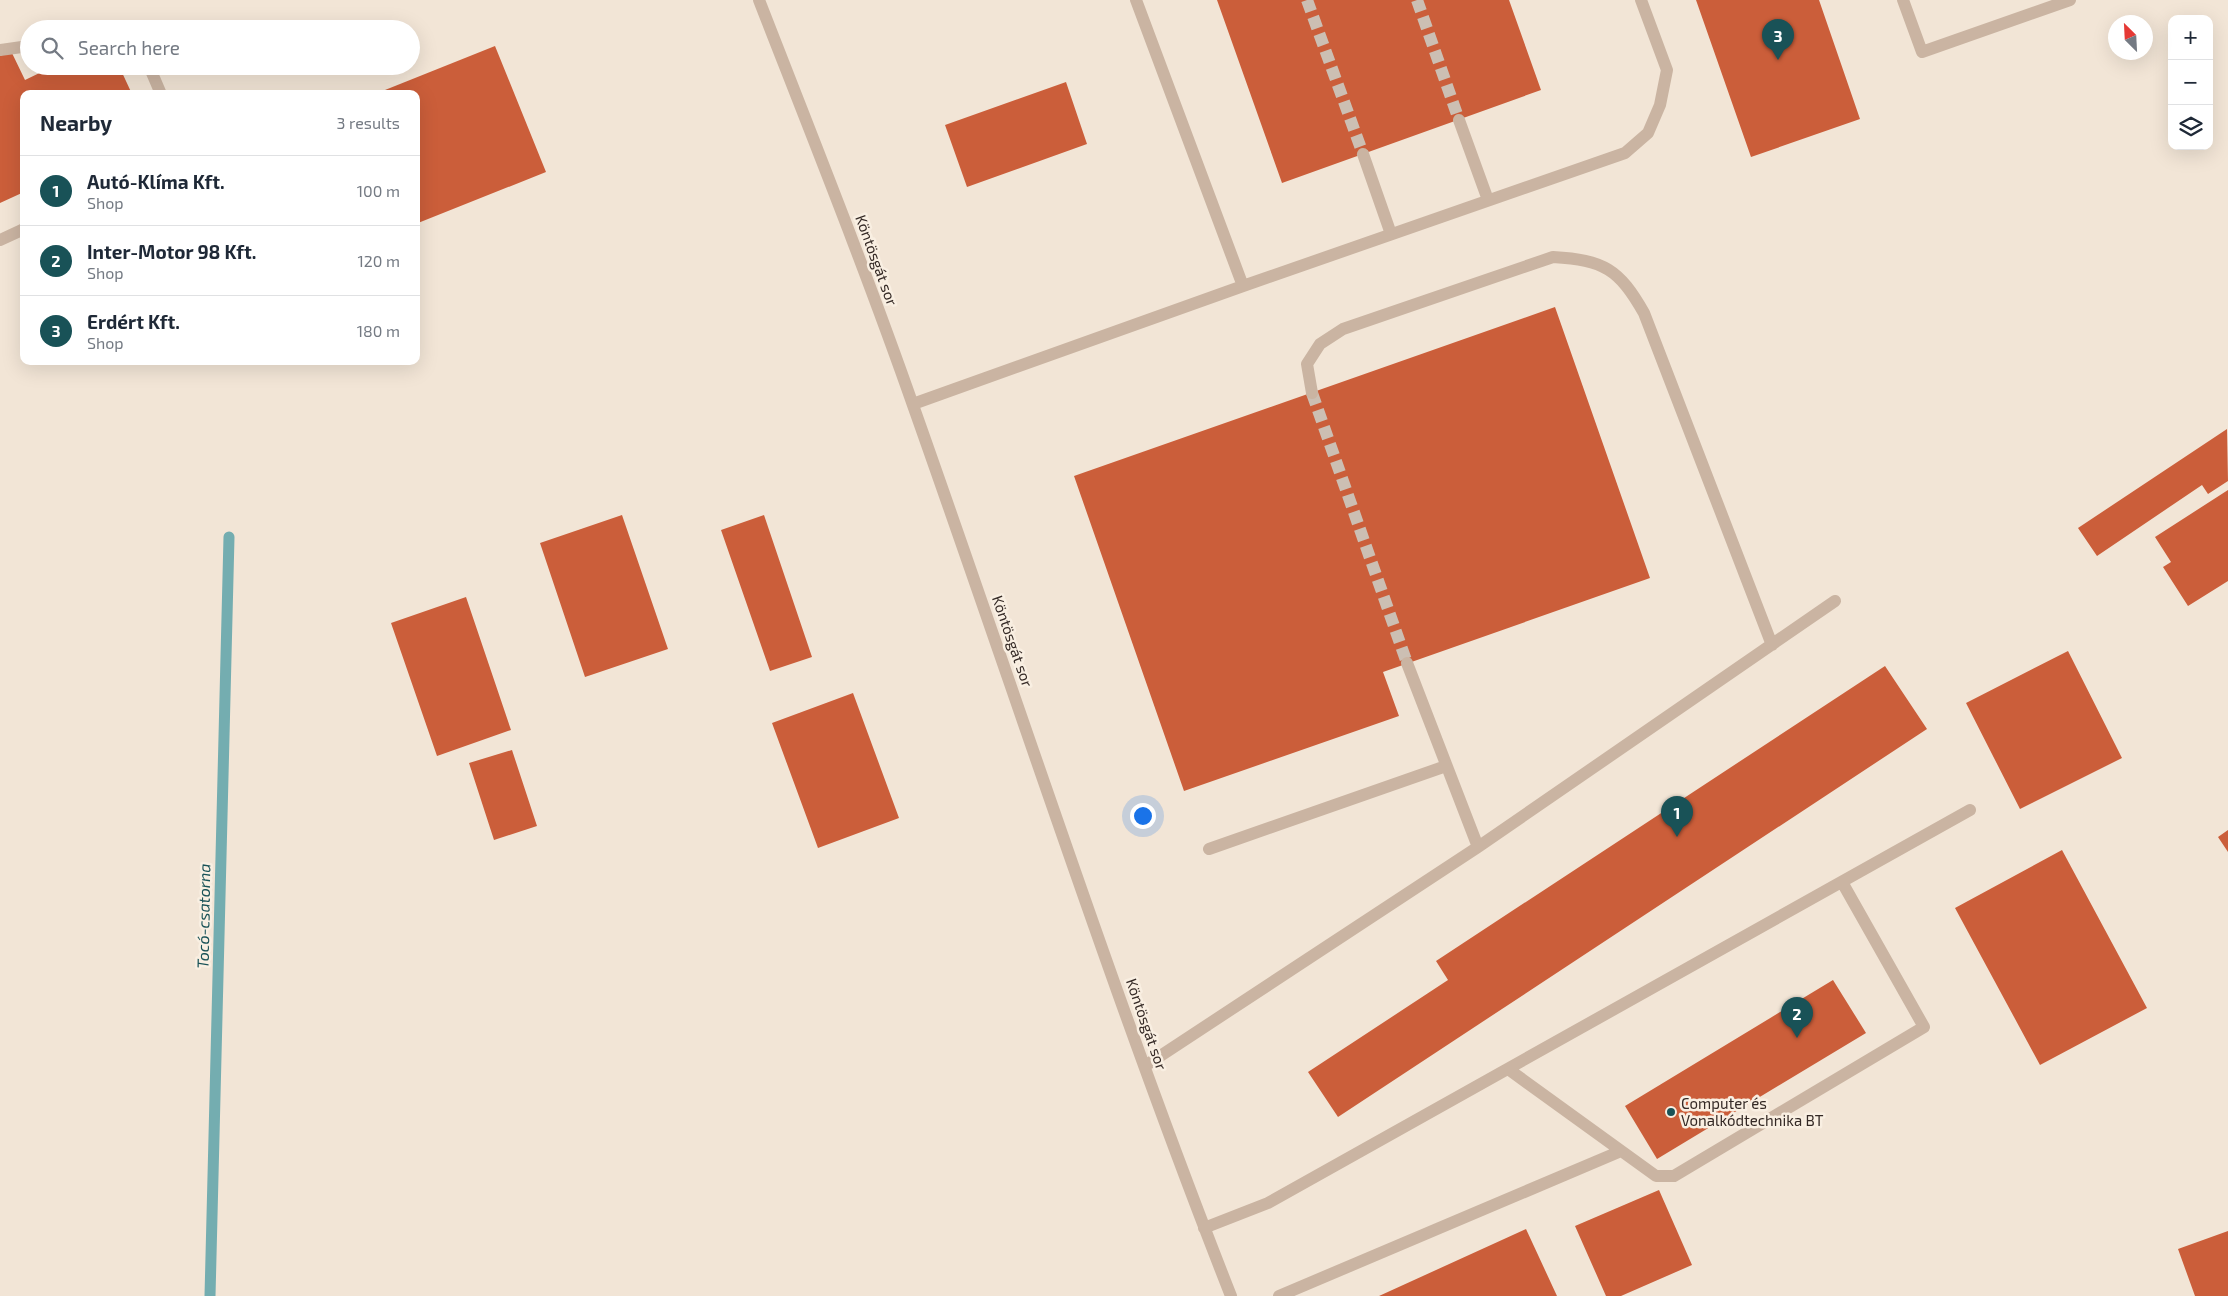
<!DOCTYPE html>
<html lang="en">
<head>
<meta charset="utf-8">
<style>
	:root { --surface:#fff; --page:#f2f2f3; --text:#1f2937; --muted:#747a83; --line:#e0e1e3; --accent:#195257 }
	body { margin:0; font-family:"Exo 2",sans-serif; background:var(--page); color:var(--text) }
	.controls { position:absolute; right:15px; top:15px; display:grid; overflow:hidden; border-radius:10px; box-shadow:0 5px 20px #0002 }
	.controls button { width:45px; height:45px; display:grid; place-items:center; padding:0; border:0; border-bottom:1px solid var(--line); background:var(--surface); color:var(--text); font:25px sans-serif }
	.compass { position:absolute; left:2108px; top:15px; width:45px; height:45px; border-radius:50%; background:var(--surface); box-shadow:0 5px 20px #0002; rotate:336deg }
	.you { position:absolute; left:1142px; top:815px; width:18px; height:18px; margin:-12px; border:4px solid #fff; border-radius:50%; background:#1a73e8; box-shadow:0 0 0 8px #1a73e833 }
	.badge { display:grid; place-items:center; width:32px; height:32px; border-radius:50%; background:var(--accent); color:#fff; font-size:16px; font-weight:700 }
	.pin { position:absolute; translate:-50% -41px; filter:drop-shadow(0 1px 2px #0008) }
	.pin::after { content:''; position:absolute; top:26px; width:18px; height:15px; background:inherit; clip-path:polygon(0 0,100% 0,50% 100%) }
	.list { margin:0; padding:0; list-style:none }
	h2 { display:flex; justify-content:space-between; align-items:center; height:65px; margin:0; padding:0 20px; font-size:21px }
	h2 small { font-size:16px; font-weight:400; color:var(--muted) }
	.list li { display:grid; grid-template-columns:32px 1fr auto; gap:15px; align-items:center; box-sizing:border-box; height:70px; padding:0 20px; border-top:1px solid var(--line) }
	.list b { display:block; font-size:19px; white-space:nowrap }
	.list p { margin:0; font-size:16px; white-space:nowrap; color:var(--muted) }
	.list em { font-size:16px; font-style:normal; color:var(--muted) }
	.icon { flex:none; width:28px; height:28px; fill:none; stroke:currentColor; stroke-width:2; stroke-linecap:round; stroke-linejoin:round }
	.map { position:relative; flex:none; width:2228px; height:1296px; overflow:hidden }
	.search { position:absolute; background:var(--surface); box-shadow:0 5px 20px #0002; left:20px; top:20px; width:400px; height:55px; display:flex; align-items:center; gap:12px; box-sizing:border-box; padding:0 18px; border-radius:28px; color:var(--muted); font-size:19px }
	.panel { position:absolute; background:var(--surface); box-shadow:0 5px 20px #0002; left:20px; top:90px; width:400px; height:275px; border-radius:10px }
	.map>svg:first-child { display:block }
</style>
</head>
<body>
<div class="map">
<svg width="2228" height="1296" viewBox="0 0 2228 1296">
	<rect width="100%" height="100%" fill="#f2e5d6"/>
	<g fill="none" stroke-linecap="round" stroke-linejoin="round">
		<path stroke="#74adb0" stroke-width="11" d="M210,1296L229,537"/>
	</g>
	<path fill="#cb5e3a" d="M1217,0H1509L1541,90L1282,183Z
		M1696,0H1819L1860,119L1751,157Z
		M495,46L546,172L418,223L416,94H375Z
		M11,51L25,80L54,66H119L132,94H24V192L0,203V56Z
		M1066,82L1087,144L967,187L945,125Z
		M1555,307L1650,578L1383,672L1399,716L1184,791L1074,476Z
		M2227,429L2228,481L2208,494L2202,485L2097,556L2078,528Z
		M2228,490V581L2188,606L2163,567L2171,562L2155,537Z
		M622,515L668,649L585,677L540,543Z
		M764,515L812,657L770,671L721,530Z
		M466,597L511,730L437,756L391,623Z
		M2068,651L2122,758L2020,809L1966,703Z
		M1885,666L1927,729L1338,1117L1308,1072L1448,980L1436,961Z
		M853,693L899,818L818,848L772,723Z
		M512,750L537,826L494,840L469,763Z
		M2228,830V852L2218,837Z
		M2062,850L2147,1008L2040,1065L1955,908Z
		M1833,980L1866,1033L1657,1159L1625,1106Z
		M1659,1190L1692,1265L1621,1296H1606L1575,1226Z
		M1526,1229L1557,1296H1379Z
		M2228,1231V1296H2195L2178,1249Z"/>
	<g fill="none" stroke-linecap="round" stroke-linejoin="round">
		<path stroke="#ccbfb3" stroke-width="12" stroke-dasharray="12 6" stroke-linecap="butt" d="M1307,0L1363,154
			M1417,0L1459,120
			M1312,393L1407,663"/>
		<path stroke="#cab4a2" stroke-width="12" d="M759,0C812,136 866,271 914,408C1019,704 1116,1004 1231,1296
			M1136,0L1243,286
			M1903,0L1922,52L2070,0
			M0,50L29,46
			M149,66L161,94
			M1459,120L1488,200
			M1363,154L1391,234
			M0,240L24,229
			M1312,393L1307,364L1320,344L1343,329L1553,257C1604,260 1619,269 1644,313L1772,645
			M913,404L1243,286L1625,153L1648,133L1660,105L1667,70L1641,0
			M1407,663L1478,847
			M1209,849L1446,766
			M1145,1066L1478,847L1835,601
			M1508,1069L1656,1176H1674L1924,1027L1842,882
			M1204,1228L1268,1203L1970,810
			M1279,1296L1621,1151"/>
	</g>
	<circle fill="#195257" stroke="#f9efe2" stroke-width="2" cx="1671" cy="1112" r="5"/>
	<g text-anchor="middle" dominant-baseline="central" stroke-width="5" stroke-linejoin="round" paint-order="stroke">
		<g font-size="15" fill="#342925" stroke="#f9efe2">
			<text transform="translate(877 260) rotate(70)">Köntösgát sor</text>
			<text transform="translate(1013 641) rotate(71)">Köntösgát sor</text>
			<text transform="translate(1147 1024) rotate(71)">Köntösgát sor</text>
		</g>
		<g font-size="15" fill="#342925" stroke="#f9efe2" text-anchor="start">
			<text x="1681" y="1103">Computer és<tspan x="1681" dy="17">Vonalkódtechnika BT</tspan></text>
		</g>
		<g font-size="16" font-style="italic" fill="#195257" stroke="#f9efe2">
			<text transform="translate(203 916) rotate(-89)">Tocó-csatorna</text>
		</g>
	</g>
</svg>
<div class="controls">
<button>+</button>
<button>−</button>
<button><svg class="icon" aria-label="layers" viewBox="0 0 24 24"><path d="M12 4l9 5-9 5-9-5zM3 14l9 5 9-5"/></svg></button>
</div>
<svg class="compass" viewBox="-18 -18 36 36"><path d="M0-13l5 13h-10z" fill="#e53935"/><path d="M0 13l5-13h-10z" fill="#747a83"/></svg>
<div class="you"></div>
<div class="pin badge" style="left:1677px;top:837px">1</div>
<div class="pin badge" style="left:1797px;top:1038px">2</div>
<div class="pin badge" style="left:1778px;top:60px">3</div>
<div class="search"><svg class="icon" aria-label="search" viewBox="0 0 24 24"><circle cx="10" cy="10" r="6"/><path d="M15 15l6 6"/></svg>Search here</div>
<section class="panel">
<h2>Nearby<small>3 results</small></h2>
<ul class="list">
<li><span class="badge">1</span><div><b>Autó-Klíma Kft.</b><p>Shop</p></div><em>100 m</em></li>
<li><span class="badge">2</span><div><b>Inter-Motor 98 Kft.</b><p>Shop</p></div><em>120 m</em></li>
<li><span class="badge">3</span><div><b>Erdért Kft.</b><p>Shop</p></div><em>180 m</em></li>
</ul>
</section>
</div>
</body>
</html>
